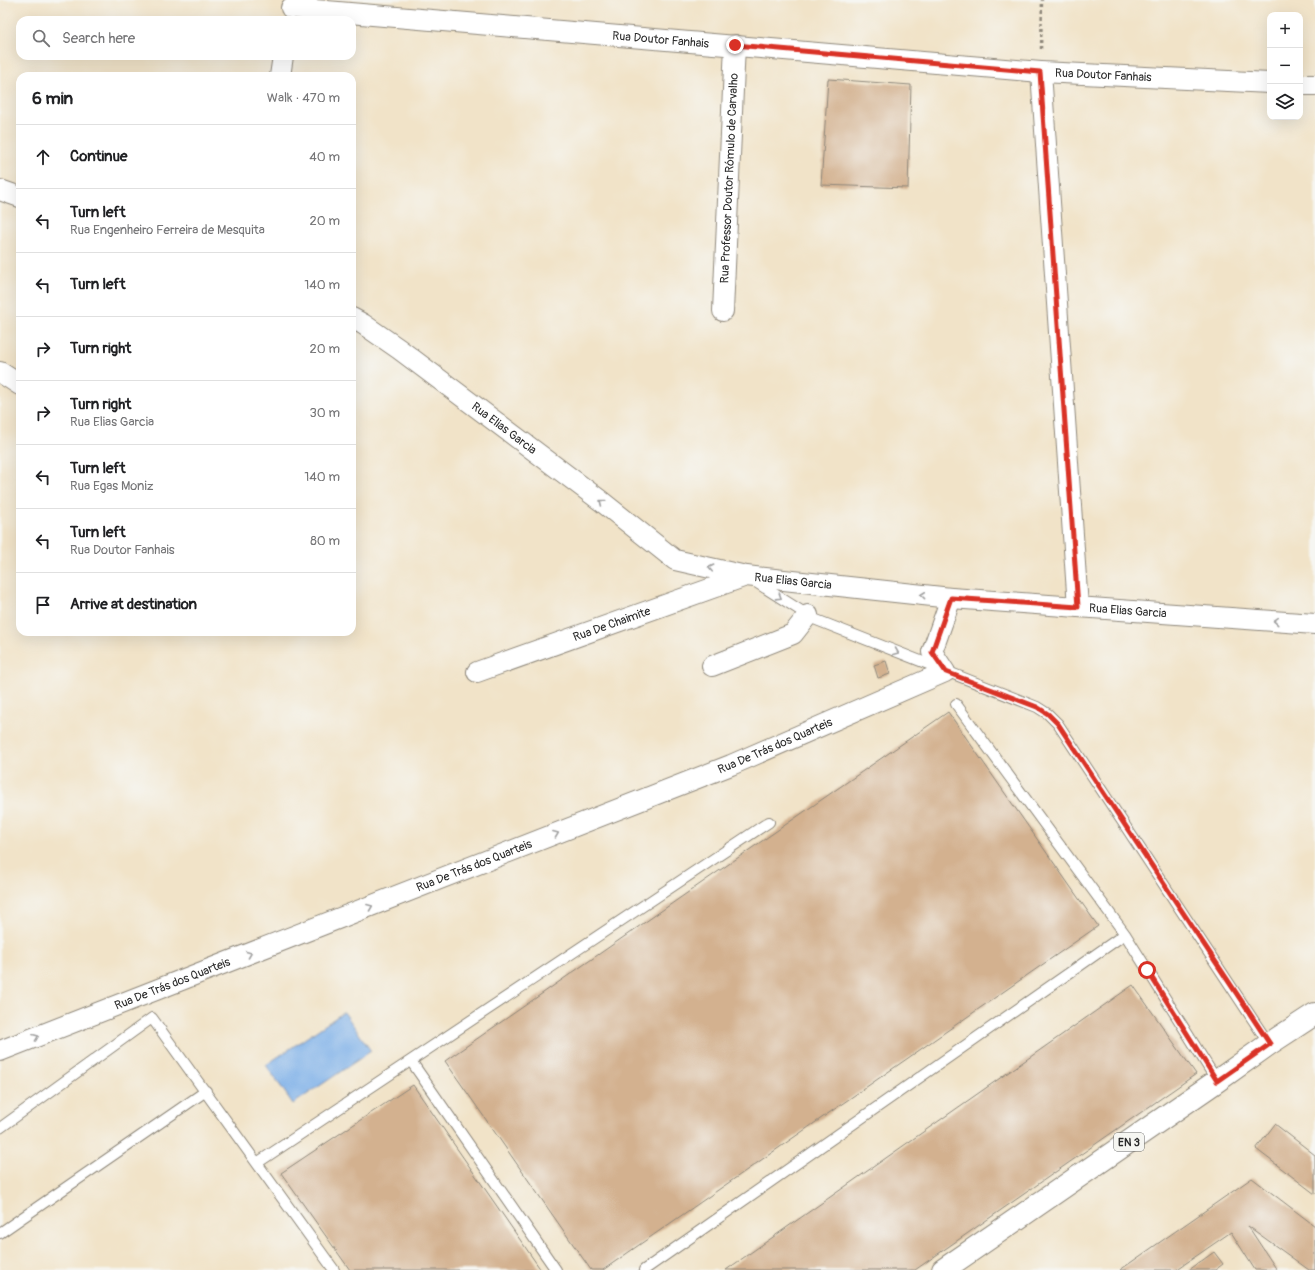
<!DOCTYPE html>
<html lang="en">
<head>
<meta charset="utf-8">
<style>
	:root { --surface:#fff; --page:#f2f2f2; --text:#202124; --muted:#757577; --line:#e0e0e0 }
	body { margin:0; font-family:Pangolin,sans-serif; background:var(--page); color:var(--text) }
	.controls { position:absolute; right:12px; top:12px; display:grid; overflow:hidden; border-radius:8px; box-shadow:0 4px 16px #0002 }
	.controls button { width:36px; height:36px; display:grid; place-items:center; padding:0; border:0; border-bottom:1px solid var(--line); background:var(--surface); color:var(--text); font:20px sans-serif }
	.stop { position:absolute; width:12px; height:12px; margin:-9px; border:3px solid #d93025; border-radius:50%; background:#fff }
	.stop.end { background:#d93025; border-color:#fff; box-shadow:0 1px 4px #0008 }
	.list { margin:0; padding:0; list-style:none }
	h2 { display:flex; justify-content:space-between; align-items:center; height:52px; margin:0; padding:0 16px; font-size:17px }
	h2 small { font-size:13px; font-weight:400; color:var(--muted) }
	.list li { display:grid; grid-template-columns:26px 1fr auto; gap:12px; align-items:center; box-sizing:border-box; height:64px; padding:0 16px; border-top:1px solid var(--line) }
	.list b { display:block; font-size:15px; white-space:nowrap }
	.list p { margin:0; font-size:13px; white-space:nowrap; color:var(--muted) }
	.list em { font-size:13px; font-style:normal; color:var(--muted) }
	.icon { flex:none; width:22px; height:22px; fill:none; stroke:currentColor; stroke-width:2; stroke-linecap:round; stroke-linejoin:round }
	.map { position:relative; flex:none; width:1315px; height:1270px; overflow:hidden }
	.search { position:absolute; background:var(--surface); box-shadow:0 4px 16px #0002; left:16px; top:16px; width:340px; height:44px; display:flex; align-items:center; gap:10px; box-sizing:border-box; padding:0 14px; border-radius:12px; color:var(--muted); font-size:15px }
	.panel { position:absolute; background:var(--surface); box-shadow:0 4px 16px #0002; left:16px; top:72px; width:340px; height:564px; border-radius:12px }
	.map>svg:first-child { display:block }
</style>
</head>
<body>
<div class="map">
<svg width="1315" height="1270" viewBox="0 0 1315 1270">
	<rect width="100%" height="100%" fill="#f6f6f2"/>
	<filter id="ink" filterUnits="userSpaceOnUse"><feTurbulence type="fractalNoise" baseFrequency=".025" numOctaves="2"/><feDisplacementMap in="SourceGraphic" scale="8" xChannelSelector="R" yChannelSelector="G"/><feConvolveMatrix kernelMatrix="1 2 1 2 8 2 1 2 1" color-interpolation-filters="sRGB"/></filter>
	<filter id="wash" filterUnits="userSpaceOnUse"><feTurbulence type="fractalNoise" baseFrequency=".012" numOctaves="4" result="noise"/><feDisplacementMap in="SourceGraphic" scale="16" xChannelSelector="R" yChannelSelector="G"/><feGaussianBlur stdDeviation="0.9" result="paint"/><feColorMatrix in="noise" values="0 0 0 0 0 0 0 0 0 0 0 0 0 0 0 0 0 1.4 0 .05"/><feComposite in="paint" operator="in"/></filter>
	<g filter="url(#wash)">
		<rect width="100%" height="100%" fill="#f1e3c8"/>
		<path fill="#7aaee8" stroke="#526c8a" d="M344,1012L371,1051L293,1104L266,1065Z"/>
		<g id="blocks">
			<path fill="#d3b18f" d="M828,79L911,85L908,188L821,185Z
				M886,661L890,674L878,678L874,665Z
				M948,712L1098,926L603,1270H591L445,1061Z
				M1133,985L1196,1074L915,1270H726Z
				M413,1085L541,1270H350L281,1173Z
				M1275,1124L1315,1155V1194L1256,1149Z
				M1252,1178L1315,1226V1270H1309L1248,1226L1277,1270H1255L1231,1232L1176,1270H1120Z
				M1214,1252L1223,1264L1215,1270H1189Z"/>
		</g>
	</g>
	<g filter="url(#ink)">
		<use href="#blocks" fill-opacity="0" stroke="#8e877a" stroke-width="1"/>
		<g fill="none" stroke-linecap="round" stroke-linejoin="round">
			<g stroke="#8e877a" stroke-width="12">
				<path id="service" d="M754,581L814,619L1037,707L1048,714L1058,724L1269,1044
					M956,704L1125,934L1217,1081
					M411,1061L556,1270
					M0,1128L152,1018L334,1270
					M257,1163L769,822
					M0,1233L206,1091
					M644,1270L1125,934"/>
			</g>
			<g stroke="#8e877a" stroke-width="22">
				<g id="minor">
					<path id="s1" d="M291,8L1041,72L1270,83"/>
					<path d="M1041,72L1078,607"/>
					<path d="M280,76L283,56"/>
					<path d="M1300,85H1315"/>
					<path d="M0,190L20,197"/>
					<path id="s2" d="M723,311L735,45"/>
					<path id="s3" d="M352,318L363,324L399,349L601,501L675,560L746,576L951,598L1315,624"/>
					<path d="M0,372L20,385"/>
					<path d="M712,666L793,634L808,615"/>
					<path id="s4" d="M477,672L746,576"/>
					<path id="s5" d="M0,1051L731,765L945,672L932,652L951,598"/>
				</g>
			</g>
			<g stroke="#8e877a" stroke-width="24">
				<path id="primary" d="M943,1270L1217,1081L1269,1044L1315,1014"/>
			</g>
			<path stroke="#8e877a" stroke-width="2.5" stroke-dasharray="3 3" stroke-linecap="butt" d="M1041,49L1042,0"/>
			<use href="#service" stroke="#fff" stroke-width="10"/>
			<use href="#minor" stroke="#fff" stroke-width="20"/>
			<use href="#primary" stroke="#fff" stroke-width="22"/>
		</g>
		<defs><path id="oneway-chevron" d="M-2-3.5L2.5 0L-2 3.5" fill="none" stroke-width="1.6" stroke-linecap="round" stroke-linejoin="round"/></defs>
		<g stroke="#a0a0a0">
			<use href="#oneway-chevron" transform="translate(602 502) rotate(-142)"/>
			<use href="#oneway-chevron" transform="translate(711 568) rotate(-168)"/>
			<use href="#oneway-chevron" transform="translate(923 595) rotate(-174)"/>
			<use href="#oneway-chevron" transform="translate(779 597) rotate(32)"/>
			<use href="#oneway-chevron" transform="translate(1276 621) rotate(-176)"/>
			<use href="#oneway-chevron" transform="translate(896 652) rotate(22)"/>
			<use href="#oneway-chevron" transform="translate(556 834) rotate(-21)"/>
			<use href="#oneway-chevron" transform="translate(370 907) rotate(-21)"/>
			<use href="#oneway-chevron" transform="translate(249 954) rotate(-21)"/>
			<use href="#oneway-chevron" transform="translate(36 1037) rotate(-21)"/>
		</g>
	</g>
	<g fill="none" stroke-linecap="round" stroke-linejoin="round" filter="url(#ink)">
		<path stroke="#d93025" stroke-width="5" d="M735,45L1040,72L1078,607L951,598L932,652L946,672L1037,707L1048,714L1058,724L1270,1044L1217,1081L1147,970"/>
	</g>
	<g text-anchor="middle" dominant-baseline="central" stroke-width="4" stroke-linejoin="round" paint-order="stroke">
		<rect fill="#f6f6f2" stroke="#686867" stroke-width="1" x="1114" y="1133" width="30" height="18" rx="3"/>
		<g font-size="11" font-weight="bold" fill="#2b2b2b">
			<text x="1129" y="1142">EN 3</text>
		</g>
		<g font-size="12" fill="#2b2b2b" stroke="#f6f6f2">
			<text stroke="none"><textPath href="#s1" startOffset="371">Rua Doutor Fanhais</textPath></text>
			<text stroke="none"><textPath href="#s1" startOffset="815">Rua Doutor Fanhais</textPath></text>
			<text stroke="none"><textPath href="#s2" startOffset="133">Rua Professor Doutor Rómulo de Carvalho</textPath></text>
			<text stroke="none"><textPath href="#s3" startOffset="188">Rua Elias Garcia</textPath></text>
			<text stroke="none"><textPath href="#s3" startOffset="524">Rua Elias Garcia</textPath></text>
			<text stroke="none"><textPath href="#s3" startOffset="860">Rua Elias Garcia</textPath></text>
			<text stroke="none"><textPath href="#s4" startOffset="143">Rua De Chaimite</textPath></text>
			<text stroke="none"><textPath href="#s5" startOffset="833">Rua De Trás dos Quarteis</textPath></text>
			<text stroke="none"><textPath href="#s5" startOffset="509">Rua De Trás dos Quarteis</textPath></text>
			<text stroke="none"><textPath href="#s5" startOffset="185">Rua De Trás dos Quarteis</textPath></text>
		</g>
	</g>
</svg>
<div class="controls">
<button>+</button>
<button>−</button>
<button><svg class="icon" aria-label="layers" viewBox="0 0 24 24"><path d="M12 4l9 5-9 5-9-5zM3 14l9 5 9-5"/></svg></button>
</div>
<div class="stop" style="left:1147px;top:970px"></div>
<div class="stop end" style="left:735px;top:45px"></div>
<div class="search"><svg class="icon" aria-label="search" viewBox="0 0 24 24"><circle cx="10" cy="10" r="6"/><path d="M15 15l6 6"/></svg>Search here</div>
<section class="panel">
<h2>6 min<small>Walk · 470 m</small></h2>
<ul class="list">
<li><svg class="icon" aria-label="ahead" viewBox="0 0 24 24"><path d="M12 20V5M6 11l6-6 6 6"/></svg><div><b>Continue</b></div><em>40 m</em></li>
<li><svg class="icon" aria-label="left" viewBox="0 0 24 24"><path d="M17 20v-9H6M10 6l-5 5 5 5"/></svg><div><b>Turn left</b><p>Rua Engenheiro Ferreira de Mesquita</p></div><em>20 m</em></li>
<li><svg class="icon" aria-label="left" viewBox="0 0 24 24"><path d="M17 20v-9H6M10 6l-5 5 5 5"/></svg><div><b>Turn left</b></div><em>140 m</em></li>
<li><svg class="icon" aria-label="right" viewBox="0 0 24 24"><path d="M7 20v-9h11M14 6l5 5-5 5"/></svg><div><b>Turn right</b></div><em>20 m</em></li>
<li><svg class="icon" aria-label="right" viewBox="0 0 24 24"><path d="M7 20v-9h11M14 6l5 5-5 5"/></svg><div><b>Turn right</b><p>Rua Elias Garcia</p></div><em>30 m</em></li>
<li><svg class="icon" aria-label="left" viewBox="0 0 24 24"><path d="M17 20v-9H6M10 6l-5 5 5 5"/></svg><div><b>Turn left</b><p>Rua Egas Moniz</p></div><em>140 m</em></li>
<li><svg class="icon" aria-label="left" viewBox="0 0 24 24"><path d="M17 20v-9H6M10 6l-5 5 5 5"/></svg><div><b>Turn left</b><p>Rua Doutor Fanhais</p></div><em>80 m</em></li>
<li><svg class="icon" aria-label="arrive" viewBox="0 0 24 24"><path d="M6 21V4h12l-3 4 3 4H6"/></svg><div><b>Arrive at destination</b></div></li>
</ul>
</section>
</div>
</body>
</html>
